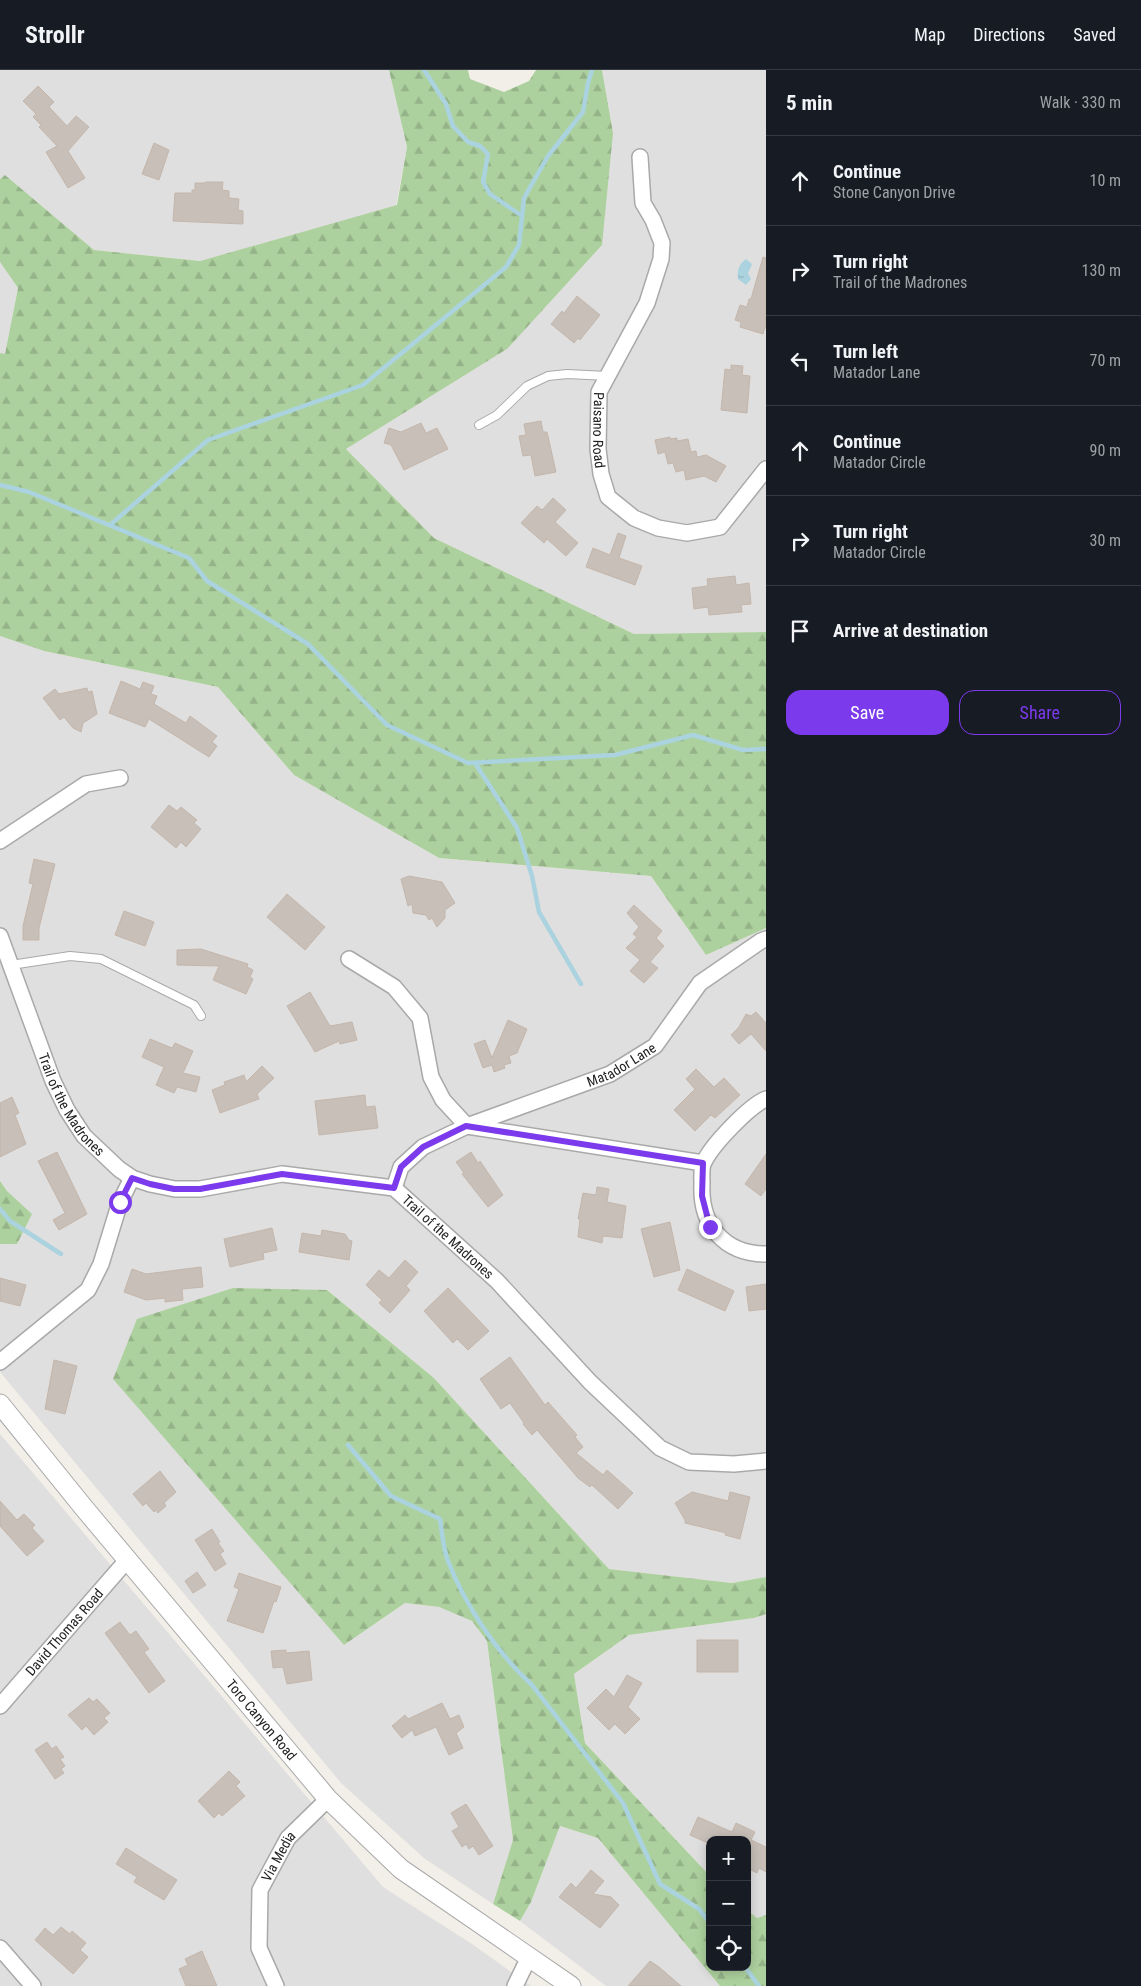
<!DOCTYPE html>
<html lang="en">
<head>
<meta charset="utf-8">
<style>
	:root { --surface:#171b24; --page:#242831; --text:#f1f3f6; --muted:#9ea1a6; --line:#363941; --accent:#7c3aed }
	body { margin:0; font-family:"Roboto Condensed",sans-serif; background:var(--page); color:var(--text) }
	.controls { position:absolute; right:15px; bottom:15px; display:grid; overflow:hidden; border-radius:10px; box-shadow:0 2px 12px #0003 }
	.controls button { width:45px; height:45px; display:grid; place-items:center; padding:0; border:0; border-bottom:1px solid var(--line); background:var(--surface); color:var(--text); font:25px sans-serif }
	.stop { position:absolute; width:15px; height:15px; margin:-11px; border:4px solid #7c3aed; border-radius:50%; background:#fff }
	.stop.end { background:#7c3aed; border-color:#fff; box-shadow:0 1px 5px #0008 }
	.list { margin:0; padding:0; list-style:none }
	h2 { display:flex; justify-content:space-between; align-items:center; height:65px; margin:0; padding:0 20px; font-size:21px }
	h2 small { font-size:16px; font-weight:400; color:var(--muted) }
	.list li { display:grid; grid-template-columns:32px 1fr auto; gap:15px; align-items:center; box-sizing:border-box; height:90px; padding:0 20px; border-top:1px solid var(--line) }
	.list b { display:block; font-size:19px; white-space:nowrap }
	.list p { margin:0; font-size:16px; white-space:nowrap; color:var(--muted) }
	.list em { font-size:16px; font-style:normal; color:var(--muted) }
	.actions { display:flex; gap:10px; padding:15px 20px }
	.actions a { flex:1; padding:11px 0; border:1px solid var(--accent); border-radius:15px; text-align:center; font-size:18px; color:var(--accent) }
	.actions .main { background:var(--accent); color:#fff }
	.icon { flex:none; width:28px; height:28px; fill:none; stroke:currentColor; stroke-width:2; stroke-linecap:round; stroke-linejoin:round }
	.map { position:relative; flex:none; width:766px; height:1916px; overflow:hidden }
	header { display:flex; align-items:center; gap:30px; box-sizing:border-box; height:70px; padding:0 25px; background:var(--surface); border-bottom:1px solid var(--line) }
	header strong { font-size:24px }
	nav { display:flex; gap:28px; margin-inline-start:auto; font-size:18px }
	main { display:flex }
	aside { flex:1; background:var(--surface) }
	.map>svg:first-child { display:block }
</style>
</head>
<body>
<header>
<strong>Strollr</strong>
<nav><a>Map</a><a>Directions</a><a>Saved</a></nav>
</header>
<main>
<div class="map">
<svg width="766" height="1916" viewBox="0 0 766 1916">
	<defs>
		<pattern id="forest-firs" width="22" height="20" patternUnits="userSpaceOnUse" patternTransform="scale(1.25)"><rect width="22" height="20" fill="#add19e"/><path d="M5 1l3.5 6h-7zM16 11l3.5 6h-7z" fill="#95b388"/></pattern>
		<pattern id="water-ripples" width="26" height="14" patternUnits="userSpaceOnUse" patternTransform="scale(1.25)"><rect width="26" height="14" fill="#aad3df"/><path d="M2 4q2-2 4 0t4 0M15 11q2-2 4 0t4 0" fill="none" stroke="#92b5bf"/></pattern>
	</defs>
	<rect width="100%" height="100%" fill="#f2efe9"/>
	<path fill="#e0dfdf" d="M0,0H389L407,77L396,136L200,191L94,180L5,105L0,109Z
		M602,0H766V562L634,564L434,468L346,379L507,279L613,63Z
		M0,192L18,218L5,284L0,283Z
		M0,566L44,581L218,617L294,705L439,788L651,806L706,885L766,858V1507L732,1513L609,1499L434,1308L327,1220L344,1575L405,1533L439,1537L472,1551L487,1571L513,1770L493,1834L425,1789L341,1713L0,1302V1174H17L31,1144L7,1121L0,1111Z
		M0,1364L383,1817L472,1874L531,1916H0Z
		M766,1544V1845L757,1848L747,1840V1770H710V1806L585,1673L574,1604L629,1565L754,1548Z
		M560,1756L598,1768L720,1916H606L520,1851L531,1832Z"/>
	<path fill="url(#forest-firs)" d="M389,0H468L470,9L504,22L529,11L536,0H602L613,63L602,175L507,279L346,379L434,468L634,564L766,562V858L706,885L651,806L439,788L294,705L218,617L44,581L0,566V283L5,284L18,218L0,192V109L5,105L94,180L200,191L397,135L407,77Z
		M0,1111L7,1121L32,1144L17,1174H0Z
		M233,1218L327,1220L434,1308L609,1499L732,1513L766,1507V1544L754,1548L629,1565L574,1604L585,1673L710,1806V1897H747V1840L757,1848L766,1845V1916H720L598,1768L560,1756L531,1832L520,1851L493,1834L513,1770L487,1571L472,1551L439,1537L405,1533L344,1575L113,1309L137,1249Z"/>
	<path fill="url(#water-ripples)" d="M746,189L752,194L748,203L751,209L746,215L738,209C737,200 739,194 746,189Z"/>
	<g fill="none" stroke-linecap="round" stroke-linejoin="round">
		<path stroke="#aad3df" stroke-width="4.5" d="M424,0L446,34L453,56L468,72L480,76L488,84L483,112L490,124L522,146
			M0,415L29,422L189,488L207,511L308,574L387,655L468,693L615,685L693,665L743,680L766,679
			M110,455L208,370L363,315L506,197L519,175L524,128L548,86L583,42L588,13L592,0
			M475,693L517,758L532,806L539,842L581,914
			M0,1139L10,1151L61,1184
			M348,1375L391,1426L440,1449C442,1462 443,1478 448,1491C465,1535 497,1583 532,1615L623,1733L660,1814L699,1839L710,1853
			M745,1897L759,1916"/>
	</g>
	<path fill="#c7bfb8" stroke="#c4b6ab" d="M38,16L54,32L49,37L67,56L76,46L89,57L68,81L85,108L68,118L46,82L57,76L39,57L41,55L33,47L36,44L23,31Z
		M154,73L169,80L159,110L142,104Z
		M205,112H223L222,120L229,121V128L239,129L238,140L243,141V154L173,151L175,123H192V120H195V113H205Z
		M763,187L766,188V255L763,264L740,257L741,252L735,250L740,235L747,237L749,229H751Z
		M577,226L600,245L580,270L578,268L574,273L551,254L562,241L564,243Z
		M731,295L743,296L742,305L750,306L747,343L721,340L725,299L731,300Z
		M541,351L543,362H547L556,402L535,406L531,385L523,386L519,366L526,365L524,354Z
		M421,353L426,363L437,358L448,379L404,400L391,375L384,373L389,358L401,362Z
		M670,367V369L677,368V371L688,369L691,382L696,381L697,387L706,385L726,396L716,412L704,406L686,410L684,400L676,402L673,393L668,394L665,382L658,384L655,370Z
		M553,428L566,440L555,452L578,473L566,486L547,469L544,473L521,453L537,436L542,440Z
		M618,463L626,466L619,488L642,496L635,515L586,497L593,478L610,485Z
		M735,506L736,515L749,513L751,534L741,535L742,542L709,545L708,537L694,539L692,518L708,516L707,509Z
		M121,611L140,619L143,612L154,616L151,624L157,626L154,634L186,653L190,646L217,666L212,672L217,676L209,687L149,649L145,657L109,643Z
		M87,618L88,622L92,621L97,644L83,653L81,662L73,658L64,647L60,650L43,628L55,619L59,624Z
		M169,735L177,741L181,737L197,750L194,753L201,759L186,777L181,772L176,778L151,757Z
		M34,789L55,794L39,858V870H23V856L33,814L29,813Z
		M409,806L442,812L455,833L445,840V848L437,857L432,848L429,850L426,845L413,843L412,834L408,836L401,809Z
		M287,824L325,857L305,880L267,847Z
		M634,835L662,861L656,868L664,876L650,892L658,898L644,913L630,901L640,890L626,878L637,867L633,864L639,857L627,843Z
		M124,841L154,852L145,876L115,865Z
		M201,879L248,894L247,897L253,900L250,907L253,909L246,924L213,910L219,896L177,895V880Z
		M310,922L330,956L352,952L357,970L340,974L339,971L315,982L287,936Z
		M756,942L766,953V981L751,964L739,974L731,965L739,957L746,944L751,946Z
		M508,950L527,959L517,983L509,986L511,993L504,995L505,998L494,1002L492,995L483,998L474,974L485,970L492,988Z
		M150,969L172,978L175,973L193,981L183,1003L200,1007L196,1022L177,1017L174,1023L156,1015L164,997L142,987Z
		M262,996L274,1008L257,1024L259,1029L220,1043L212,1020L225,1015L224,1012L244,1005L246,1012Z
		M696,999L714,1017L724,1008L740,1025L715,1048L711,1045L695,1061L674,1040L695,1019L686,1009Z
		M365,1025L366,1037L375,1036L378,1058L319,1065L315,1031Z
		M12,1027L19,1043L15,1045L26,1074L0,1087V1033Z
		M57,1082L87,1144L59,1160L53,1150L65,1143L38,1091Z
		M471,1082L478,1093L480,1091L503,1125L488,1137L462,1104L464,1103L456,1092Z
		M766,1084V1119L761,1126L745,1114Z
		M597,1117L609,1119L607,1132L626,1136L622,1168L603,1166L602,1173L578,1167L580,1149H578L583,1123L596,1125Z
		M670,1152L680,1200L654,1207L641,1159Z
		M272,1158L277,1180L263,1183L264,1189L230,1197L224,1169Z
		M322,1160L345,1164L349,1170L352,1171L349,1190L299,1182L302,1163L321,1166Z
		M405,1190L418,1202L406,1216L410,1220L390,1243L379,1233L382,1230L366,1215L379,1200L389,1208Z
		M201,1197L203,1217L182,1219L183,1230L165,1232V1228L146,1230L124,1222L132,1199L146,1204Z
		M687,1199L734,1221L725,1241L678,1220Z
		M0,1208L26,1215L20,1236L0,1231Z
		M766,1214V1239L749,1241L746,1217Z
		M448,1218L489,1261L468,1280L457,1269L453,1273L424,1241Z
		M510,1287L545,1335L548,1332L577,1365L575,1367L583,1377L576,1383L603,1405L607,1400L633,1423L618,1439L592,1415L590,1417L578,1408L537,1360L532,1365L523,1354L524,1353L510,1333L501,1339L480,1309Z
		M54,1290L77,1296L65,1344L45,1339Z
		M160,1401L176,1422L164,1433L166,1436L158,1443L156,1440L154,1442L146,1433L143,1436L133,1424Z
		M692,1422L728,1431L730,1422L750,1427L740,1469L725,1465L726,1463L685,1453V1450L675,1433Z
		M0,1431L17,1450L24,1444L35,1455L32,1458L44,1471L27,1486L0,1456Z
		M212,1459L220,1472L218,1473L224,1481L220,1484L226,1494L215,1501L195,1470Z
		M197,1502L206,1515L193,1523L185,1511Z
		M239,1503L281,1517L276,1532L274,1531L263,1563L227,1551L239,1519L234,1517Z
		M120,1552L130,1565L136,1561L149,1579L144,1582L165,1611L149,1623L105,1563Z
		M697,1570H738V1602H697Z
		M286,1580V1583L309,1581L312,1610L287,1614L283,1597L273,1598L271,1581Z
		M627,1605L642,1613L628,1637L640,1649L625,1664L615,1654L609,1660L587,1638L606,1619L614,1627Z
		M89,1628L93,1632L97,1629L110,1643L104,1648L108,1652L94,1665L86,1656L82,1660L68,1645Z
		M442,1633L450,1649L459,1645L464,1657L456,1663L463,1678L449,1685L436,1657L415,1666L412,1660L402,1668L392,1656L405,1645L408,1649Z
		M47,1672L52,1679L56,1676L64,1687L60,1689L65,1696L61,1699L64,1703L55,1709L35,1680Z
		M229,1701L240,1712L236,1716L245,1726L222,1746L219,1743L214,1748L198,1731Z
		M466,1734L493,1776L479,1785L473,1776L469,1779L466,1774L462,1777L452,1761L459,1757L451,1743Z
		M698,1747L732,1762L736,1753L755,1762L751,1770L766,1777V1802L759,1798L757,1803L747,1798V1770H710V1774L690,1765Z
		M126,1778L177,1810L164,1830L134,1812L137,1807L116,1794Z
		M591,1800L604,1811L593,1824L611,1827L619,1835L600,1858L559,1827L571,1813L576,1818Z
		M61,1857L70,1864L72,1861L86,1873L80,1880L88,1887L73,1904L35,1870L45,1858L53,1865Z
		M202,1881L217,1916H186L179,1899L188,1895L185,1889Z
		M650,1891L659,1897L681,1916H628Z"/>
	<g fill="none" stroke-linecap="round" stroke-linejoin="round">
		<g stroke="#a9a9a9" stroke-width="10">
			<path id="service" d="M479,355L497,345L527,316L548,306L567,304L608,306
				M11,895L70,886L101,889L194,935L201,946"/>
		</g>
		<g stroke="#a9a9a9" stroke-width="18">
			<g id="minor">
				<path id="s1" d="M640,87L643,133L653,150L662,173L661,189L647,233L599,322L598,379L601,404L608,427L634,448L658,458L687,463L720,457L766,399"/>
				<path d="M0,771L86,714L120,708"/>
				<path id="s2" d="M0,866L53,1011L67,1040L84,1066L119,1099L132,1108L150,1114L175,1119H200L282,1104L394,1118L497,1211L590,1312L660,1378L689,1392L734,1394L766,1391"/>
				<path id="s3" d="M349,889L394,917L420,948L431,1007L443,1030L467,1056L610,1004L655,976L700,913L761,871L766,869"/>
				<path d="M766,1029C749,1036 712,1075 704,1092C701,1097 702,1108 702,1114C700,1155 724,1184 766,1184"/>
				<path d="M394,1118L401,1097L423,1077L467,1056L703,1093"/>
				<path d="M0,1292L88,1220L101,1194L120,1132L132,1108"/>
				<path id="s4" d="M0,1636L128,1489"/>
				<path d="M0,1878L33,1916"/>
				<path id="s5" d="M276,1916L259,1878L260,1820L288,1768L328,1729"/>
				<path d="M515,1916L529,1887"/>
			</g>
		</g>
		<g stroke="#a9a9a9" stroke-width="21">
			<g id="tertiary">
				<path id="s6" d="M0,1334L84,1438L328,1729L401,1799L571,1916"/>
			</g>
		</g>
		<use href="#service" stroke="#fff" stroke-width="8"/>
		<use href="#minor" stroke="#fff" stroke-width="15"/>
		<use href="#tertiary" stroke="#fff" stroke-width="19"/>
	</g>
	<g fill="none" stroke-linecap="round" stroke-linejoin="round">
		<path stroke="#7c3aed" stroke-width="6" d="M120,1132L132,1108L150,1114L174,1119H200L282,1104L394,1118L401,1097L423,1077L466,1056L703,1093L702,1126L710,1157"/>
	</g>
	<g text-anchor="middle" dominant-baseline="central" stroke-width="4" stroke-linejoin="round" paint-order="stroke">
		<g font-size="14" fill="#222" stroke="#fff">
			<text stroke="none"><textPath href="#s1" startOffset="292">Paisano Road</textPath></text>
			<text stroke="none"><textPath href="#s3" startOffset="381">Matador Lane</textPath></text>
			<text stroke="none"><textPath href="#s2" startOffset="184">Trail of the Madrones</textPath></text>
			<text stroke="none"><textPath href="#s2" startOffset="620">Trail of the Madrones</textPath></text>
			<text stroke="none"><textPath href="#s4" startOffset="98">David Thomas Road</textPath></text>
			<text stroke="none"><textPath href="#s6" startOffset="410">Toro Canyon Road</textPath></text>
			<text stroke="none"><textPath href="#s5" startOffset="138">Via Media</textPath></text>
		</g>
	</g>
</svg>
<div class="controls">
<button>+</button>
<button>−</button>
<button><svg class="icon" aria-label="locate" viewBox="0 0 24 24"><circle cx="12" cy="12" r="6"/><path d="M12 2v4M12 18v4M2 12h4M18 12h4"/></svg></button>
</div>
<div class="stop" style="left:120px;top:1132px"></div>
<div class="stop end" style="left:710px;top:1157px"></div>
</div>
<aside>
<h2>5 min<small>Walk · 330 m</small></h2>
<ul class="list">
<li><svg class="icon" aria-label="ahead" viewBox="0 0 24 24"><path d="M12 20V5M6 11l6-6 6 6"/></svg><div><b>Continue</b><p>Stone Canyon Drive</p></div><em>10 m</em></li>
<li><svg class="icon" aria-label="right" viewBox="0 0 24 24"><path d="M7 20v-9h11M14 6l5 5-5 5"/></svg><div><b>Turn right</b><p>Trail of the Madrones</p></div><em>130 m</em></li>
<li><svg class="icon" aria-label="left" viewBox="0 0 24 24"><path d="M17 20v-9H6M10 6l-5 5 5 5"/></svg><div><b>Turn left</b><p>Matador Lane</p></div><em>70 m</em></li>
<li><svg class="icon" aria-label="ahead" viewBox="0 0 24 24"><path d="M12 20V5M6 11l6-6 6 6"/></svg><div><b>Continue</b><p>Matador Circle</p></div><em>90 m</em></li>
<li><svg class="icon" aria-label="right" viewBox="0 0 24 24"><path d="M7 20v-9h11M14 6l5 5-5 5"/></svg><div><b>Turn right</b><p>Matador Circle</p></div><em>30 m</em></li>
<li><svg class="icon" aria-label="arrive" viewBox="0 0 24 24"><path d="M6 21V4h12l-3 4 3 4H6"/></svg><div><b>Arrive at destination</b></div></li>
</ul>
<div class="actions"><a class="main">Save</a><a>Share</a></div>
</aside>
</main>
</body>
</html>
